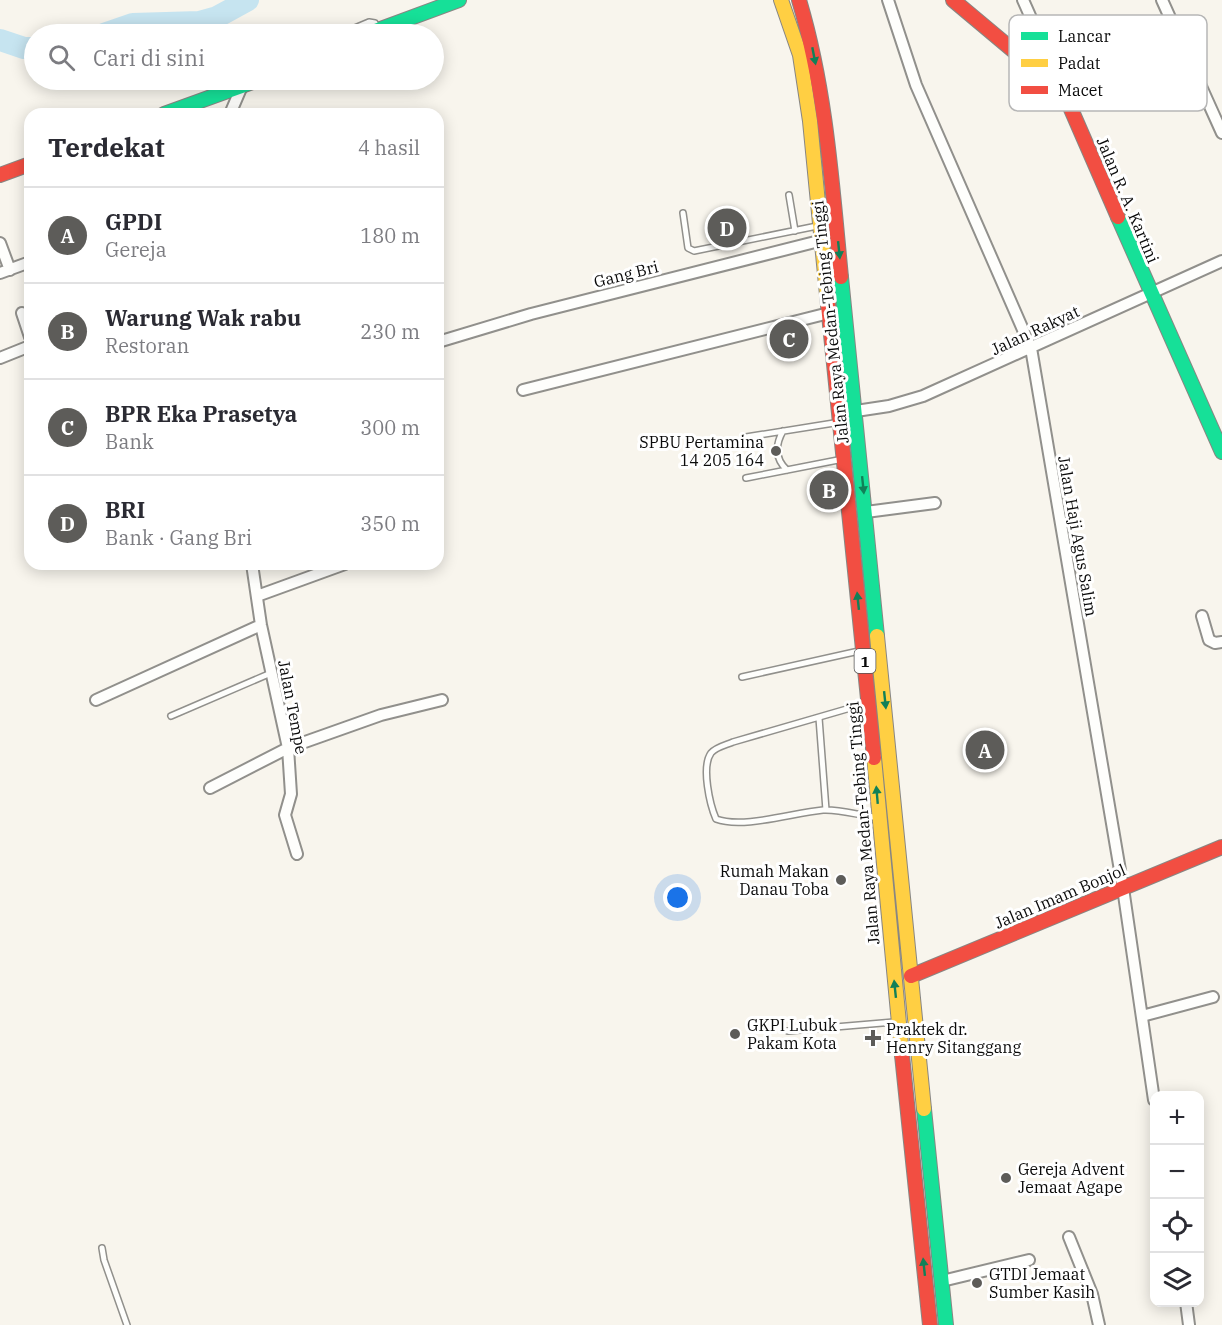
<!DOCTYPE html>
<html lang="id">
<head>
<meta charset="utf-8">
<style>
	:root { --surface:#fff; --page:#f7f7f7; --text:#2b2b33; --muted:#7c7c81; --line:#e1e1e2; --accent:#5d5c59 }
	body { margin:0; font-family:"IBM Plex Serif",serif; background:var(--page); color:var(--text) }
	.controls { position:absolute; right:18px; bottom:18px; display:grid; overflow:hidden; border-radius:12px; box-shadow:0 3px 15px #0003 }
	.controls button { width:54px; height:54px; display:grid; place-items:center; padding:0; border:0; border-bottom:2px solid var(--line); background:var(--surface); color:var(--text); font:30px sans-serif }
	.you { position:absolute; left:678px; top:898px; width:21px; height:21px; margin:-15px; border:4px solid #fff; border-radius:50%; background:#1a73e8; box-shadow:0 0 0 9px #1a73e833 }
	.badge { display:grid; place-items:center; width:39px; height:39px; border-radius:50%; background:var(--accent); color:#fff; font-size:20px; font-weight:700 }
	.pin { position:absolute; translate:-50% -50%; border:3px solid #fff; box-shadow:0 2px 6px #0006 }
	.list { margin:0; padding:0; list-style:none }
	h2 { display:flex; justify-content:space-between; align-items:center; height:78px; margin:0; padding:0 24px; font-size:26px }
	h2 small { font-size:20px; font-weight:400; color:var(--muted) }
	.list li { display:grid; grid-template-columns:39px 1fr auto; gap:18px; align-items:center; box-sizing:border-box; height:96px; padding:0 24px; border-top:2px solid var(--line) }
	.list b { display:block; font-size:22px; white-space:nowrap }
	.list p { margin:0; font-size:20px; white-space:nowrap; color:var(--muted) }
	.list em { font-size:20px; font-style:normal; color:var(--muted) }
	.icon { flex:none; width:33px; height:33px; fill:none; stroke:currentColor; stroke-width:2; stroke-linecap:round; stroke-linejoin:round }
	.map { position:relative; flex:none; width:1222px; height:1325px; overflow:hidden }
	.search { position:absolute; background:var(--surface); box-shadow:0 3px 15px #0003; left:24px; top:24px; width:420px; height:66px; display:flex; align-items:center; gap:15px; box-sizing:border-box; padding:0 21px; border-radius:33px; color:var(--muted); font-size:22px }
	.panel { position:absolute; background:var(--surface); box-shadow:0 3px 15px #0003; left:24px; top:108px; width:420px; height:462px; border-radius:18px }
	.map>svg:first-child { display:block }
</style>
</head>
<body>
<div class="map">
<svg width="1222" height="1325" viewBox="0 0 1222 1325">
	<rect width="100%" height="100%" fill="#f8f5ed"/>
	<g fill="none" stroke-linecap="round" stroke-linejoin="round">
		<path stroke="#c6e4f0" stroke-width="22" d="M104,34L133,24L199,22L217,17L248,0
			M0,40L24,48H34"/>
		<g stroke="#91908c" stroke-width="8">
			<path id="lane" d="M343,33L369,22L375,23L377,28
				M789,195L795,231
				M683,213L688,248L694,251L817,226
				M783,431C775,445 775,459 787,470
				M746,437L834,423
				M746,478L838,460
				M742,677L859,651
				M864,704L733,742C726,745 716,747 711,753C701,767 710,805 716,819C743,829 792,813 823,810C839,809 858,815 874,817
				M171,716L271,673
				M819,718L826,810
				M788,1031L894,1022
				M102,1248L104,1260L127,1325"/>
		</g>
		<g stroke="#91908c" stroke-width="14">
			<path id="street" d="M888,0L916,85L1031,348L1123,888L1154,1100
				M1023,0L1063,90
				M1162,0L1222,133
				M230,114L242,86
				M0,243L10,270
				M0,273L30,262
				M22,313L30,337
				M438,342L531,314L823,240
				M0,358L30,346
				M523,390L829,313
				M856,411L889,406L923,396L1222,261
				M866,512L935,503
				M252,564L261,625L288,748L291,794L285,815L297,854
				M257,596L345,564
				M1202,616L1209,640L1215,643L1222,642
				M96,700L261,625
				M210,788L288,748L381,715L442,700
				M1142,1016L1213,997
				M1069,1237L1092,1294L1099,1325
				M942,1281L1029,1260
				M1186,1302L1189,1325"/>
		</g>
		<g stroke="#888683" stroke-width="16">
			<path id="fast" d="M367,34L459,0
				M164,114L258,80
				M1118,217L1222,452
				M841,277L877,636
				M924,1109L946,1325"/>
		</g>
		<g stroke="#888683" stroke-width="16">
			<path id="slow" d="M781,0L800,55L810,121L828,305
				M877,636L924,1109
				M874,758L902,1055"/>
		</g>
		<g stroke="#888683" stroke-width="16">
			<path id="jam" d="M799,0C826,90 832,184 841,277
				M953,0L1064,93L1118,217
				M0,175L30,164
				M828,305L874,758
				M911,976L1222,847
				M902,1055L930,1325"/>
		</g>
		<use href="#lane" stroke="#fefefc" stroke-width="5"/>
		<use href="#street" stroke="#fefefc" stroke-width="10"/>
		<use href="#fast" stroke="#16e098" stroke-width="14"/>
		<use href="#slow" stroke="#ffcf43" stroke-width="14"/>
		<use href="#jam" stroke="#f24e42" stroke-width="14"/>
	</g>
	<defs><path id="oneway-solid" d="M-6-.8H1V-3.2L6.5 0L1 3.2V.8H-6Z" transform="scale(1.5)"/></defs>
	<g fill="#118058">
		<use href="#oneway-solid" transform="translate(814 56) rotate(79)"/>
		<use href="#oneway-solid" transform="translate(839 250) rotate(84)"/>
		<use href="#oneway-solid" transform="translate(863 485) rotate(84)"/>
		<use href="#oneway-solid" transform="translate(858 601) rotate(-96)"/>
		<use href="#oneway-solid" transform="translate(885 700) rotate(84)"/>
		<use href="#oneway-solid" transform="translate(877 795) rotate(-95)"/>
		<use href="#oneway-solid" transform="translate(895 989) rotate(-96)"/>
		<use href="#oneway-solid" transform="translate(924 1267) rotate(-96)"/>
	</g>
	<g fill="#5d5c59" stroke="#fff" stroke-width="2">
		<circle cx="776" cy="451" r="6"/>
		<circle cx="841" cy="880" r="6"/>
		<circle cx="735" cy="1034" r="6"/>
		<path d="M870 1029h6v6h6v6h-6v6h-6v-6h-6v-6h6z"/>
		<circle cx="1006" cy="1178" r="6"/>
		<circle cx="977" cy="1283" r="6"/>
	</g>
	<g text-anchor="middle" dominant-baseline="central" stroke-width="6" stroke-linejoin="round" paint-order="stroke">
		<rect fill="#fff" stroke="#545454" stroke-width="1.5" x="854.5" y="649" width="21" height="24" rx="4.5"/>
		<g font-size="15" font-weight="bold" fill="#0a0a0a">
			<text x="865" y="661">1</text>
		</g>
		<g font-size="16" fill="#0a0a0a" stroke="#fff">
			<text transform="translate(1128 200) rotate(67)">Jalan R. A. Kartini</text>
			<text transform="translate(626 274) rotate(-14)">Gang Bri</text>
			<text transform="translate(830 322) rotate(-96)">Jalan Raya Medan-Tebing Tinggi</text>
			<text transform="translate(1035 330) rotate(-25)">Jalan Rakyat</text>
			<text transform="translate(1078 536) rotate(80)">Jalan Haji Agus Salim</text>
			<text transform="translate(293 707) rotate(79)">Jalan Tempe</text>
			<text transform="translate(863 823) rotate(-95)">Jalan Raya Medan-Tebing Tinggi</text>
			<text transform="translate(1060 896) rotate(-23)">Jalan Imam Bonjol</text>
		</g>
		<g font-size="16" fill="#0a0a0a" stroke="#fff" text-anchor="start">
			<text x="764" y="442" text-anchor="end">SPBU Pertamina<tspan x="764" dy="18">14 205 164</tspan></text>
			<text x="829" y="871" text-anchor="end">Rumah Makan<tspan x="829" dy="18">Danau Toba</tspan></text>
			<text x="747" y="1025">GKPI Lubuk<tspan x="747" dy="18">Pakam Kota</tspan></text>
			<text x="886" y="1029">Praktek dr.<tspan x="886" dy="18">Henry Sitanggang</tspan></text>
			<text x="1018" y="1169">Gereja Advent<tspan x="1018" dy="18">Jemaat Agape</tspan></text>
			<text x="989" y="1274">GTDI Jemaat<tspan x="989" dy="18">Sumber Kasih</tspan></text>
		</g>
	</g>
	<rect x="1009" y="15" width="198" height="96" rx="9" fill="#fff" stroke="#b6b6b6" stroke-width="1.5"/>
	<rect x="1021" y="32" width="27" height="8" fill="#16e098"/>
	<rect x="1021" y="59" width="27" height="8" fill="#ffcf43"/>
	<rect x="1021" y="86" width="27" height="8" fill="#f24e42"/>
	<g font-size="16" fill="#0a0a0a">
		<text x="1058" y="42">Lancar</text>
		<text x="1058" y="69">Padat</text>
		<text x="1058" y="96">Macet</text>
	</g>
</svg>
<div class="controls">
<button>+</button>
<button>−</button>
<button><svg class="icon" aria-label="locate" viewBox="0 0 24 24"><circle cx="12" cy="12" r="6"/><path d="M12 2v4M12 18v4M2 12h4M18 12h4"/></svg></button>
<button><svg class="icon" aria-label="layers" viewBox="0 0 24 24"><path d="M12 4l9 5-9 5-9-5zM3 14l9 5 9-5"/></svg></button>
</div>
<div class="you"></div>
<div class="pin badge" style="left:985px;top:750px">A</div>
<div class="pin badge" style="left:829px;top:490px">B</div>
<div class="pin badge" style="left:789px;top:339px">C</div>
<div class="pin badge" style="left:727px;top:228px">D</div>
<div class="search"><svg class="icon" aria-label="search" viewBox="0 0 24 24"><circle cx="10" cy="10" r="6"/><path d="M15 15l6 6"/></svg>Cari di sini</div>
<section class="panel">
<h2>Terdekat<small>4 hasil</small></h2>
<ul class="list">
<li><span class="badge">A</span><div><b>GPDI</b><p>Gereja</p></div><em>180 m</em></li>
<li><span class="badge">B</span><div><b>Warung Wak rabu</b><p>Restoran</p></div><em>230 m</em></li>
<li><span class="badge">C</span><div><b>BPR Eka Prasetya</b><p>Bank</p></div><em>300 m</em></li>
<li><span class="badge">D</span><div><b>BRI</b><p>Bank · Gang Bri</p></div><em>350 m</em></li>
</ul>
</section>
</div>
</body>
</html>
